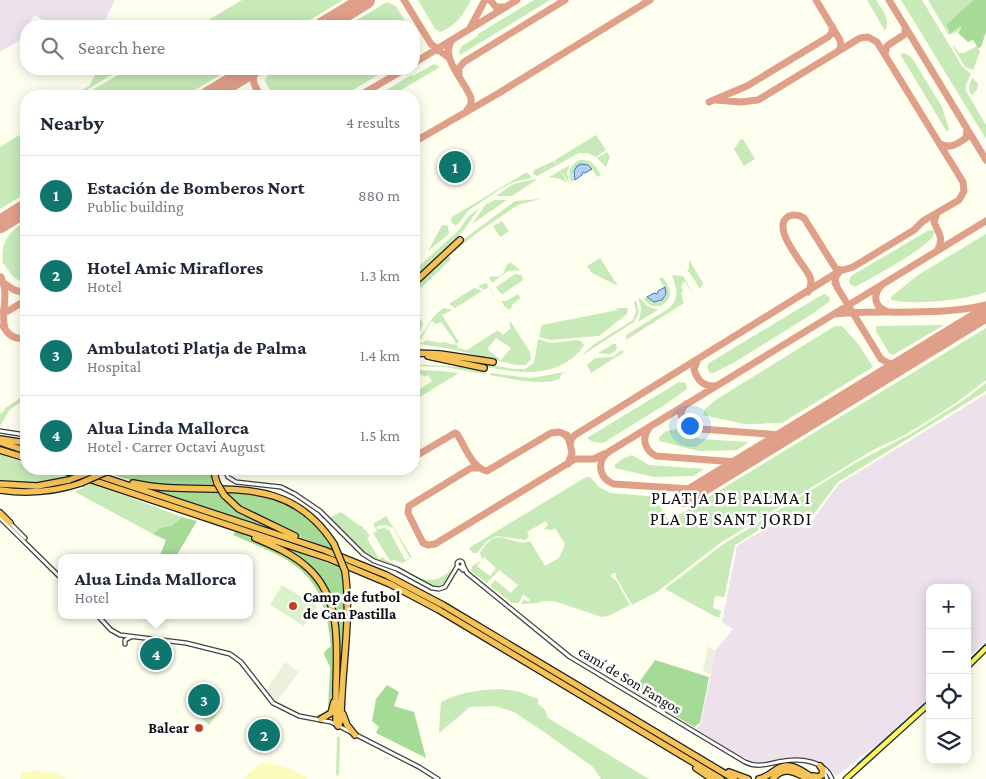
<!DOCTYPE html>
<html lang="en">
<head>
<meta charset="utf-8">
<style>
	:root { --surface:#fff; --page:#f2f2f3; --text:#1f2937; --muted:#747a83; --line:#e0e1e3; --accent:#0f766e }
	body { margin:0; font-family:"Crimson Pro",serif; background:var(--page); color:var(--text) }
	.controls { position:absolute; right:15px; bottom:15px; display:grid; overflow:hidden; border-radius:10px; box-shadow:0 2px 12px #0003 }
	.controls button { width:45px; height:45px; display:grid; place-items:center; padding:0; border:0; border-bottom:1px solid var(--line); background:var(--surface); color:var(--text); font:25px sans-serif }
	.you { position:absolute; left:689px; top:425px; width:18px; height:18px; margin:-12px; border:4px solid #fff; border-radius:50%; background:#1a73e8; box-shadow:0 0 0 8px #1a73e833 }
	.badge { display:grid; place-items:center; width:32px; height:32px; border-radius:50%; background:var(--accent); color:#fff; font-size:16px; font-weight:700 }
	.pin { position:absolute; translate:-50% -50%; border:2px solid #fff; box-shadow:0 1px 5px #0006 }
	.popup { position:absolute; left:58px; top:554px; width:195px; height:65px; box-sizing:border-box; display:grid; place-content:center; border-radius:10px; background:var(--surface); filter:drop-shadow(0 1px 4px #0005); font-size:16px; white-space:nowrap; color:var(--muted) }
	.popup b { font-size:19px; color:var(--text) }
	.popup::after { content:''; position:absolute; left:50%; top:100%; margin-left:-10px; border:10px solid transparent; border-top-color:var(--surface) }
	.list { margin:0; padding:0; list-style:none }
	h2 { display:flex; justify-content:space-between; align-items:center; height:65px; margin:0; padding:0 20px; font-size:21px }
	h2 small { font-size:16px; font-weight:400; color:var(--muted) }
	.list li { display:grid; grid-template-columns:32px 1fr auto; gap:15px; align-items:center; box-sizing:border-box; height:80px; padding:0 20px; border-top:1px solid var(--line) }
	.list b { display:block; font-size:19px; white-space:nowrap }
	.list p { margin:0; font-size:16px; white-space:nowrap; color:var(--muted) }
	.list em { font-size:16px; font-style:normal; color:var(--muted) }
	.icon { flex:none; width:28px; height:28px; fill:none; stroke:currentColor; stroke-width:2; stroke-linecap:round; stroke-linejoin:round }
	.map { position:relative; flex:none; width:986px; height:779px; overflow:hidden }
	.search { position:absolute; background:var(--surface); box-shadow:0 2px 12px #0003; left:20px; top:20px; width:400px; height:55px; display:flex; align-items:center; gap:12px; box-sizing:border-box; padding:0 18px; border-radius:20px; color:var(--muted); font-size:19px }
	.panel { position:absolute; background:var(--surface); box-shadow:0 2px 12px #0003; left:20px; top:90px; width:400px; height:385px; border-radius:20px }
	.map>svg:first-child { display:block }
</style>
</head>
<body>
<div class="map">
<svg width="986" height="779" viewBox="0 0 986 779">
	<rect width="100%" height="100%" fill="#ffffef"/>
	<path fill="#ede2ec" d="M0,0H115L102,26H53L34,15L28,26H26V31L23,38L0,52Z
		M986,394V641L967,659V588H930V696L879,743L837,776L819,762L808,759L789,757L774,762L756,763L738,755L696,729L701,723L715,651L733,629L722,622L737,546L783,518L806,529L839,484Z"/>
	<path fill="#c7eab8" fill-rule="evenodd" d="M242,0H343L300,26H198Z
		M418,0H471C463,15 456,26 440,32L435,29Z
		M534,0H550L460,55L459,51L462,46L478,36V34Z
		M867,0H876C882,10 891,19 885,31Z
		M901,0H922L962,66L971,74L966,85V91L986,125V139Z
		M928,0H976L946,26L949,33L951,34L959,26L961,27L958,31L950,35L948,34Z
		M387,2L396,6L408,26H347Z
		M954,46L959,53H964L977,46L980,51L973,70L965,67L953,47Z
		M905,53L912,58L942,107L949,129L947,132L900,54Z
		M434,64L440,67L391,96H377L411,75L413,76Z
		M98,69H122L76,96H73L89,86Z
		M128,69H230L185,96H82Z
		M277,69H388L343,96H273L265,81L268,74Z
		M973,77L974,80L978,83C977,90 978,89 972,95C966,90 970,83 973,77Z
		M26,131V193L0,209V147Z
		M596,135L606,150L596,157L587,153H579L537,176L533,174L534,170L554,161L556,164L555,160Z
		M743,139L755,159L744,166L734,149L740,140Z
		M607,152L610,157L606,167L597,158Z
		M579,160C592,159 595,165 601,175L597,177L590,166L585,164L573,174L575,180L571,182C567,173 570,165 579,160Z
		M570,165L567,172L569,183L561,171L567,183L560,179L549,177Z
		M525,173H528L532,178L514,182L502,188L469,210L458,224L455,225L452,223L451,219L452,217Z
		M535,179L536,180L512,196H496L513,184Z
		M540,199L518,205L478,232L449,256L451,259L414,295V287L464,239L515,201Z
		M495,200H507L472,224L486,204Z
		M479,208L464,230L414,279V271L458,231L469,216Z
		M26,221V283C15,281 10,273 4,264H3C0,241 10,231 26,221Z
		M502,221L509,231L500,237L493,226Z
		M442,225L448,226L449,234L428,251Z
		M929,230L935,231C933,247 870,278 855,287L850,284L849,281L851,276Z
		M986,234V292C962,301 915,305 891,300V297L918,275Z
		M600,258L618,286L592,273L587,266Z
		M689,260L703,283L700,289L689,272H687L689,268Z
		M510,262L520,270L508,271L492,283L489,278L492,276L498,277L504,273L505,267Z
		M515,274L522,275L523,280L503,294L500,293L496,287Z
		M672,275L683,276L694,295L685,282L682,283L683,285L681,287L683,290L681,294L683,298L682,299L684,303L626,340V335L668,309C681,298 676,288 672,275Z
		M662,277C671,287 674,298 661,306H651L643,299L647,297L653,302H659L666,295L665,288L659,279Z
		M486,283L530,352L531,359L526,365H516L451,349L414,343C428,332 427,318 444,308L452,310L442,315L459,342L456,344L458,348L467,350L498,330L503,335L511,328L509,324L511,322L489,287L484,290L478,286ZM432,321L436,324L441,322L455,341V345L443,342L441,343L426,340L423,343L418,342C425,335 427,326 432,321ZM496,338L511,348L501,360L487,349Z
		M474,288L482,291L455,308L449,304Z
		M518,294L521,298L513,304L510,310L505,307L501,301H506Z
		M825,294L830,298L829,302L809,316L735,362L713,373H710L707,367L709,363L820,296Z
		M640,298L647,306L658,310L638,322C641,314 643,308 638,299Z
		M636,300L639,312L634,322L581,356L593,345L633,320L636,311L634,302Z
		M414,308L423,323L420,333L414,339Z
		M616,308H628L627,314L599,336L550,340L539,337L542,325L618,310Z
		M944,325L893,355L889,353L876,331V326Z
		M835,326H842L859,345L873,367L782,423L744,424L703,415L705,409L717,399Z
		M986,328V380L956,403L923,424L903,436L873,450L720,543L657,592L632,605L616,577V573H613L611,575L612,578L616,580L630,605L608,616L602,617L554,601H543L538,603L521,604L524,599L528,602L530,600L523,594L519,603H512L490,586L495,580L511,593L518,585L499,570L487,583L471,571L473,565L481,561L477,566L490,576L496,568L484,557L482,559L480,553C499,521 510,549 530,541L545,566L559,558L565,544L555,528L552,530L544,529L548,525L546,521L527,532L529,536L526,540L497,536L487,541L477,553H473L469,548L586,477H590L599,487L610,493L661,497L656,500L669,521Z
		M538,339L551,343L577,340L581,341L584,345C581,351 576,355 571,359C536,385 488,366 451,358L514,369H525L534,363Z
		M613,344H616L617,348C614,356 606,354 598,353Z
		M622,350L624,352L591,373L587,365L595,358L613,357Z
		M414,364L460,367L487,373L484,374L445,367L414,366Z
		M414,370L441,371L459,373L415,400L414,393L432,381L428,375L424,377L422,374L414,379Z
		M565,372L564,374L562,373L560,378C549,387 505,378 490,375L491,373L531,378Z
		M679,382L686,383L687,389L666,404L603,443L593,442L587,438Z
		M986,383V391L838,482L807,523L800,524L782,516L735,545L725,595L723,597L715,596L713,608L721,611L720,617H716L665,589L722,545L857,462L912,433L964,400Z
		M26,391V399L10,409L0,426V414L4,411V409L19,399Z
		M676,429L701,439L749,442L737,450L699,451L659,441V437L666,431Z
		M0,454L26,463V469H42L70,476L28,484L0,481Z
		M632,455L649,465L704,469L693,476L654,477L615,468V465L622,459Z
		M92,483L182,517L171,526L160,528L153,534L75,492Z
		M341,512L360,526H363V529L366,530L370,536L367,538L379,559L383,557C387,562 391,562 396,565C418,577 431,590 453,568L445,584L438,588L431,586L367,555L355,545L330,518Z
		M386,516L412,557L403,563L394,560L390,561L373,533L377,531L373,524ZM385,525L393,528L410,558L405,560L389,530L384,528L377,529V526Z
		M499,689L517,691L538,699V704L545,710L548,718L649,779H601L593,767L547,734L514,712L495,706L470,707L439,733L441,702C462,692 476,690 499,689Z
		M214,701L222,707L209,725L201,718Z
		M337,737H340L339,776L336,775Z"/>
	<path fill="#a6db97" d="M974,0H986V32L981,47L978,48L973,40L968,42L958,33L961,28L960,26L950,34L946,25Z
		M119,469H211L216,487C180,486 145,487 111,474Z
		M149,488L172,491L219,492C234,516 264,524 289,536Z
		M225,491C236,492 248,491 259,494C291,502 320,521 334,551C304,538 243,518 225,491Z
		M182,517L197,521L175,558H159L166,540L153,534L160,528L171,526Z
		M235,531C254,539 273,547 291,557C343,590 335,656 331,709C329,713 322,717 317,717V715L326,712L328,709L330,667L324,654L325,651L331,646C323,570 298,563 233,535Z
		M274,543L341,568C350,589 342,643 341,667H340C339,625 339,585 301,558C293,552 283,548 274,543Z
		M655,660L709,677L700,723L694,727L633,691Z
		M387,685L399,692L394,706L414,712L426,758L376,733L379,727L372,721L376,699Z"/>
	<path fill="#fbfbbb" d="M266,763C280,765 298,770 308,779H243L260,764Z
		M40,771L55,773L66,779H20L21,774L23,772Z"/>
	<path fill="#dbf1ca" d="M282,585L317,606L304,626L270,605Z"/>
	<path fill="#efefde" d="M708,646L715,651L710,675L703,671Z
		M285,662L299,672L275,704L264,693Z"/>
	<path fill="#b3cef7" stroke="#3972d0" d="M581,164L588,165L592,169L585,173L583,172L582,175L575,180L574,171L577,166Z
		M665,287L666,294L662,300L654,302L647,297L654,293L657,294L658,291Z"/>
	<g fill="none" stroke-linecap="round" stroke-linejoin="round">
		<path stroke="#3972d0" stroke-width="1" d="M967,662L986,643
			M857,764L930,698"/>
		<path stroke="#e09f89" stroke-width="7" d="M404,0L431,44L449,58
			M490,0L496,7H506
			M816,0L840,40L841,47L838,51
			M889,0L986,160
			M470,28L485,0
			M452,40C439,57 465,81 471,98V105L467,110
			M885,54L887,46L905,34V28
			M414,63L517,0
			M256,69C250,80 255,87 261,96
			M459,76V68L464,62L565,0
			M359,96L405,69
			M715,100L741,102L758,100L860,38L868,37L877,42L963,182L964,191L959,200L923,221L914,230L853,267L840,271L836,276L835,283
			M709,102L747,86L828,37L832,33V26
			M414,142L499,93L650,0
			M939,143C949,150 957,144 966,138L967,129
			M937,213L934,222C938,232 944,238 938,249
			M0,227L5,221
			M1,277C10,297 0,311 5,329
			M835,279L837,287L881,359L892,365L904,363
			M4,283L14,290L26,293
			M881,286C872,296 875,308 888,312
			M808,292C811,287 812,282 810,277C804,264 769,227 789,216C795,214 799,215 804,218L836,269L842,270
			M2,312L8,311L26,300
			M835,314C885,309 936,317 986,305
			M3,326C8,335 15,341 26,337
			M698,359L694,369C697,380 704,387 715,386
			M686,404C673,418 689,425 701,429L780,435L791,432
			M649,428C641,439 645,450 656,456L736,462L746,459
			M564,434L568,438L570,444L572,438L575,435L838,272
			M414,457L455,433L457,434C465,446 472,468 487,471L551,433L559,432L567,435
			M568,464L572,453L570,444
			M480,468H471L409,506L408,513L423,543L428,545L435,544L575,459H594L604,454
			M702,487L691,489L614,484C598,478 596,460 610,451L986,221"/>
		<path stroke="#e09f89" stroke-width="18" d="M323,26L366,0
			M208,96L253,69
			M0,224L26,208
			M684,498L986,313"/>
		<g stroke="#414141" stroke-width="5.5">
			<path id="tertiary" d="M0,431L26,435
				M225,469L228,477L236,482L281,487L295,494L320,511L363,554L374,561L397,569L432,588L439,589L445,587L457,567H460L463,570
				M0,518L62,579
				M10,523L25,538
				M457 564a3 3 0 1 1 6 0a3 3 0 1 1-6 0Z
				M463,565L467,573L570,657L745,762C759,769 769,763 784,761C801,758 825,761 832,779
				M97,615L111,630L120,635L186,643L230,654L241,662L273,703L299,716L331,722L419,767L438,779
				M125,644V640L131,637
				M823,769L827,779"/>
		</g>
		<g stroke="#1f1f1f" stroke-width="7">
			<path id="primary" d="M967,667L986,648
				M846,779L930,703"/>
		</g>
		<g stroke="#1f1f1f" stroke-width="8">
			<path id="motorway" d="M414,283L460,240
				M414,353L440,354L493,362
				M428,356L484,368
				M0,439L26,443
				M0,442L26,451
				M0,450L26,458
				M59,469L330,559L390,584L439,610L721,779
				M79,469L324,550L386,575L443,605L734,779
				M213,469L217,483
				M133,483C209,500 283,465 334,544
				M0,484L37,486L69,480
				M0,490C27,494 54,492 81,483
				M224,495L239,509L295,536
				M0,513L10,523
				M255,538C274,546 293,554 308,568C342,599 337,647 336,688C336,700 336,711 336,723L338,726
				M343,714L347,725L355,735
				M321,719L331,713L334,702
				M338,726L341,720C341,671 352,620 345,571
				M696,768L712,779
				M729,772L748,779
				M813,776L819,777L822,775L823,770L820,766
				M759,779C767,777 771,773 777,769C791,760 804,773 815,779
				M773,779C782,766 794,771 806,778"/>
		</g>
		<use href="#tertiary" stroke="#fff" stroke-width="3"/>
		<use href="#primary" stroke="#fbf864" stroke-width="4.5"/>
		<use href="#motorway" stroke="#f7c356" stroke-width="5.5"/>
		<g stroke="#1f1f1f" stroke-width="8" stroke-linecap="butt">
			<path id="motorway-bridge" d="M69,480L98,469
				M81,483L108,471
				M217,483L224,495
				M334,544L345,571"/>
		</g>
		<use href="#motorway-bridge" stroke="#f7c356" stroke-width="5.5"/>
	</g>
	<g fill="#c13f23" stroke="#fff" stroke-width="2">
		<circle cx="293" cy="606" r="5"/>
		<circle cx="199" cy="728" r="5"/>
	</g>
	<g text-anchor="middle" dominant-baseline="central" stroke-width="5" stroke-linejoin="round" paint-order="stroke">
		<g font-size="15" font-weight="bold" fill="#0e0e0e" stroke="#fff" text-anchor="start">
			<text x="303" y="597">Camp de futbol<tspan x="303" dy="17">de Can Pastilla</tspan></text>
			<text x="189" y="728" text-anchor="end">Balear</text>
		</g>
		<g font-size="15" fill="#0e0e0e" stroke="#fff">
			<text transform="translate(630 680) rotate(31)">camí de Son Fangos</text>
		</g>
		<g font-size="18" letter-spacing="1" fill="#0e0e0e" stroke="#fff">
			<text x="731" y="498">PLATJA DE PALMA I<tspan x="731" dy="21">PLA DE SANT JORDI</tspan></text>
		</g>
	</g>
</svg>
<div class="controls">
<button>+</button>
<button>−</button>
<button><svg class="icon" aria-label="locate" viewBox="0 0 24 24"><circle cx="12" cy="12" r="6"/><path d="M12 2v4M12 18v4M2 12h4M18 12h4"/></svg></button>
<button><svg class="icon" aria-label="layers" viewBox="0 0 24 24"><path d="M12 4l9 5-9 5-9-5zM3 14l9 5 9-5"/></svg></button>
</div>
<div class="you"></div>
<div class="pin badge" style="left:455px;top:167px">1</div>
<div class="pin badge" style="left:264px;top:735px">2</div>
<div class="pin badge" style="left:204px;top:700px">3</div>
<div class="pin badge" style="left:156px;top:654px">4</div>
<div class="popup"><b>Alua Linda Mallorca</b>Hotel</div>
<div class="search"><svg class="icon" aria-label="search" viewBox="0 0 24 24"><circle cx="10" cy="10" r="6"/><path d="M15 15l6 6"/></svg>Search here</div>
<section class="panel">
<h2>Nearby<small>4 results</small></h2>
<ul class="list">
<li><span class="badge">1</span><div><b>Estación de Bomberos Nort</b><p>Public building</p></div><em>880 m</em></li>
<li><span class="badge">2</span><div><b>Hotel Amic Miraflores</b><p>Hotel</p></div><em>1.3 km</em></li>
<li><span class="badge">3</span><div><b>Ambulatoti Platja de Palma</b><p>Hospital</p></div><em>1.4 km</em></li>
<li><span class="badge">4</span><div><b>Alua Linda Mallorca</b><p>Hotel · Carrer Octavi August</p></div><em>1.5 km</em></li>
</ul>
</section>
</div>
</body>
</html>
